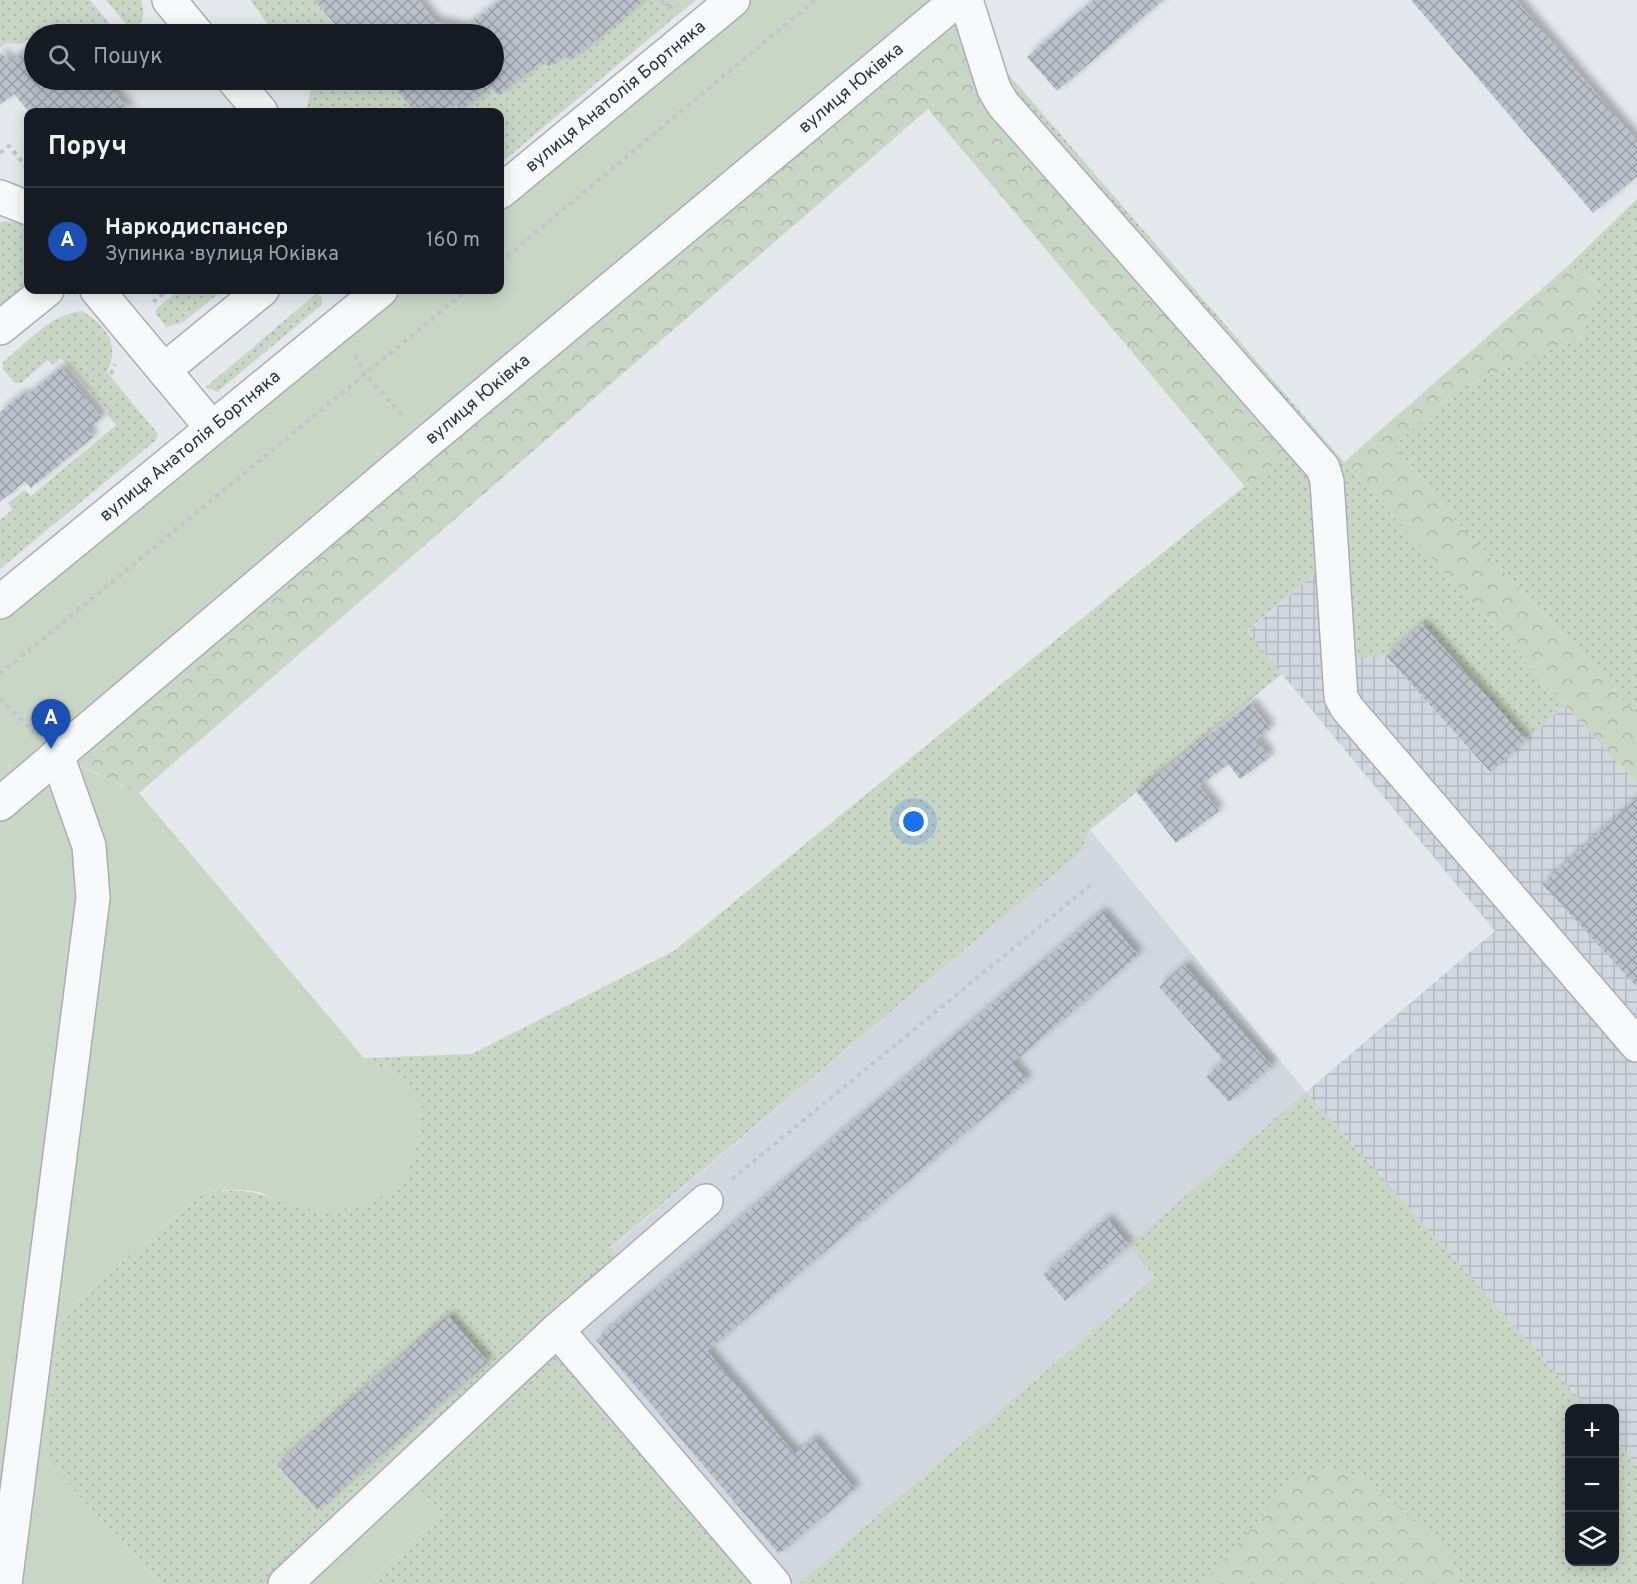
<!DOCTYPE html>
<html lang="uk">
<head>
<meta charset="utf-8">
<style>
	:root { --surface:#171b24; --page:#20242c; --text:#f1f3f6; --muted:#9ea1a6; --line:#363941; --accent:#d1495b }
	body { margin:0; font-family:Overpass,sans-serif; background:var(--page); color:var(--text) }
	.controls { position:absolute; right:18px; bottom:18px; display:grid; overflow:hidden; border-radius:12px; box-shadow:0 3px 15px #0003 }
	.controls button { width:54px; height:54px; display:grid; place-items:center; padding:0; border:0; border-bottom:2px solid var(--line); background:var(--surface); color:var(--text); font:30px sans-serif }
	.you { position:absolute; left:914px; top:822px; width:21px; height:21px; margin:-15px; border:4px solid #fff; border-radius:50%; background:#1a73e8; box-shadow:0 0 0 9px #1a73e833 }
	.badge { display:grid; place-items:center; width:39px; height:39px; border-radius:50%; background:var(--accent); color:#fff; font-size:20px; font-weight:700 }
	.pin { position:absolute; translate:-50% -50px; filter:drop-shadow(0 2px 3px #0008) }
	.pin::after { content:''; position:absolute; top:32px; width:21px; height:18px; background:inherit; clip-path:polygon(0 0,100% 0,50% 100%) }
	.list { margin:0; padding:0; list-style:none }
	h2 { display:flex; justify-content:space-between; align-items:center; height:78px; margin:0; padding:0 24px; font-size:26px }
	h2 small { font-size:20px; font-weight:400; color:var(--muted) }
	.list li { display:grid; grid-template-columns:39px 1fr auto; gap:18px; align-items:center; box-sizing:border-box; height:108px; padding:0 24px; border-top:2px solid var(--line) }
	.list b { display:block; font-size:22px; white-space:nowrap }
	.list p { margin:0; font-size:20px; white-space:nowrap; color:var(--muted) }
	.list em { font-size:20px; font-style:normal; color:var(--muted) }
	.icon { flex:none; width:33px; height:33px; fill:none; stroke:currentColor; stroke-width:2; stroke-linecap:round; stroke-linejoin:round }
	.map { position:relative; flex:none; width:1637px; height:1584px; overflow:hidden }
	.search { position:absolute; background:var(--surface); box-shadow:0 3px 15px #0003; left:24px; top:24px; width:480px; height:66px; display:flex; align-items:center; gap:15px; box-sizing:border-box; padding:0 21px; border-radius:33px; color:var(--muted); font-size:22px }
	.panel { position:absolute; background:var(--surface); box-shadow:0 3px 15px #0003; left:24px; top:108px; width:480px; height:186px; border-radius:12px }
	.map>svg:first-child { display:block }
</style>
</head>
<body>
<div class="map">
<svg width="1637" height="1584" viewBox="0 0 1637 1584">
	<defs>
		<pattern id="industrial-grid" width="8" height="8" patternUnits="userSpaceOnUse" patternTransform="scale(1.5)"><rect width="8" height="8" fill="#d2d6de"/><path d="M0 4h8M4 0v8" fill="none" stroke="#b4b8c0"/></pattern>
		<pattern id="grass-dots" width="8" height="8" patternUnits="userSpaceOnUse" patternTransform="scale(1.5)"><rect width="8" height="8" fill="#c9d6c5"/><path d="M2 2h.1M6 6h.1" fill="none" stroke="#adb8ab" stroke-width="1.8" stroke-linecap="round"/></pattern>
		<pattern id="forest-crowns" width="20" height="18" patternUnits="userSpaceOnUse" patternTransform="scale(1.5)"><rect width="20" height="18" fill="#c9d6c5"/><path d="M2 6a3 3 0 1 1 6 0M12 15a3 3 0 1 1 6 0" fill="none" stroke="#adb8ab"/></pattern>
		<pattern id="building-cross-hatch" width="8" height="8" patternUnits="userSpaceOnUse" patternTransform="scale(1.5)"><rect width="8" height="8" fill="#bbc0ca"/><path d="M0 0l8 8M0 8l8-8" fill="none" stroke="#989da6"/></pattern>
		<filter id="shadow"><feDropShadow dx="5.5" dy="-5.5" stdDeviation="3" flood-color="#0004"/></filter>
	</defs>
	<rect width="100%" height="100%" fill="#e4e7ec"/>
	<path fill="#d2d6de" d="M1090,830L1306,1092L1130,1245L1155,1277L798,1584H774L558,1330L611,1248L1080,853Z"/>
	<path fill="url(#industrial-grid)" d="M1332,559L1339,657L1386,656L1489,772L1565,705L1637,784V1465L1615,1439L1614,1408H1587L1306,1092L1495,931L1247,632Z"/>
	<path fill="url(#grass-dots)" d="M0,0H90L119,34H42L39,32L21,44L6,43L0,48Z
		M106,0H141C146,13 143,23 133,33Z
		M250,0H314L337,28L342,25L350,34H275Z
		M644,0H661L675,17L500,164V112H444L455,103L461,110L490,87L499,96L543,60L549,67L565,55L570,60Z
		M1004,69L1344,462L1565,705L1526,740L1422,624L1386,656L1339,658L1331,560L1247,631L1282,674L1090,830L1080,853L611,1247L625,1270L558,1330L774,1584H368L443,1513L285,1584H161L47,1461L45,1439L60,1327L75,1303L203,1193C245,1186 263,1194 302,1208L415,1154L422,1107L401,1077L364,1058L472,1054L674,951L1300,441L1003,104Z
		M309,80H388L415,111L422,106L428,112H306L312,84Z
		M1637,199V714L1457,522L1394,446L1457,389L1581,337L1598,283L1569,265Z
		M4,221L17,222L28,229V290L0,316V223Z
		M179,290H223L182,323L166,327L155,313L157,308Z
		M317,293L322,299V305L217,392L206,387Z
		M82,311C108,327 120,344 107,372L158,434L156,440L0,569V520L12,510L8,503L24,490L31,496L116,425L107,414L109,411L61,358L53,365L48,360L21,383H15L3,369V362C26,344 52,313 82,311Z
		M1306,1092L1587,1408H1570V1562H1614L1615,1439L1637,1465V1584H798L1155,1277L1129,1245Z"/>
	<path fill="url(#forest-crowns)" d="M661,0H696L675,17Z
		M957,0L994,88L1300,441L1246,488L928,109L139,793L57,755Z
		M1569,265L1598,283L1581,337L1457,389L1394,446L1457,522L1637,714V784L1344,462Z
		M1320,1468L1344,1470L1375,1485L1448,1553L1461,1584H1202L1295,1479Z"/>
	<path fill="#c9d6c5" d="M732,0H957L57,756L139,793L364,1058L401,1077L423,1107C418,1122 419,1138 415,1153C404,1201 346,1217 302,1208C287,1206 273,1196 258,1192C239,1188 222,1190 203,1193L75,1303L60,1327L45,1439L47,1461L161,1584H0V603L380,290H500V191Z
		M405,1473L443,1513L368,1584H285Z"/>
	<path fill="url(#building-cross-hatch)" filter="url(#shadow)" d="M314,0H418L436,22L464,28L500,0H644L570,61L565,55L549,67L543,60L499,96L490,87L461,111L455,103L444,112H428L422,106L415,112L388,80H494V34H350L342,25L338,28Z
		M1094,0H1163L1057,91L1027,57Z
		M1411,0H1516L1637,141V176L1593,213Z
		M34,43V80H104L131,112H29L14,94L0,105V54L2,53L10,63Z
		M61,367L102,418L87,430L93,437L31,488L25,481L0,502V412L22,394L25,397Z
		M1422,624L1526,740L1490,772L1386,656Z
		M1251,703L1270,729L1257,739L1270,757L1240,779L1228,764L1199,786L1219,811L1176,843L1136,791Z
		M1635,800L1637,802V987L1542,884Z
		M1101,912L1138,955L1012,1063L1027,1080L707,1351L795,1454L813,1439L855,1489L779,1554L596,1340Z
		M1184,965L1272,1066L1229,1102L1206,1077L1224,1061L1159,987Z
		M1107,1219L1129,1245L1065,1301L1043,1275Z
		M448,1316L488,1362L317,1510L277,1464Z"/>
	<g fill="none" stroke-linecap="round" stroke-linejoin="round">
		<g stroke="#a9aeb7" stroke-width="36">
			<g id="minor">
				<path d="M169,0L197,34"/>
				<path d="M966,0L994,89L1003,104L1323,468L1327,481L1341,697L1347,708L1637,1045"/>
				<path d="M234,80L261,112"/>
				<path id="s1" d="M500,192L733,0"/>
				<path d="M0,197L28,208"/>
				<path d="M97,290L212,428"/>
				<path d="M0,328L47,290"/>
				<path d="M164,370L262,290"/>
				<path id="s2" d="M0,602L381,290"/>
				<path id="s3" d="M0,804L427,442L957,0"/>
				<path d="M557,1330L774,1584"/>
				<path d="M5,1584L93,898L89,846L57,755"/>
				<path d="M285,1584L557,1330L706,1201"/>
			</g>
		</g>
		<path stroke="#c2c5cb" stroke-width="4" stroke-dasharray="4.5 4.5" stroke-linecap="butt" d="M661,0L669,9
			M0,153L9,146L28,169
			M500,262L815,0
			M153,302L168,290
			M355,355L365,374L404,417
			M111,374L115,364
			M0,674L467,290
			M0,699L34,732
			M732,1179L1094,882"/>
		<use href="#minor" stroke="#f7f8fa" stroke-width="33"/>
	</g>
	<g text-anchor="middle" dominant-baseline="central" stroke-width="4.5" stroke-linejoin="round" paint-order="stroke">
		<g font-size="18" fill="#2b3445" stroke="#f4f6f9">
			<text stroke="none"><textPath href="#s3" startOffset="1112">вулиця Юківка</textPath></text>
			<text stroke="none"><textPath href="#s1" startOffset="150">вулиця Анатолія Бортняка</textPath></text>
			<text stroke="none"><textPath href="#s3" startOffset="626">вулиця Юківка</textPath></text>
			<text stroke="none"><textPath href="#s2" startOffset="246">вулиця Анатолія Бортняка</textPath></text>
		</g>
	</g>
</svg>
<div class="controls">
<button>+</button>
<button>−</button>
<button><svg class="icon" aria-label="layers" viewBox="0 0 24 24"><path d="M12 4l9 5-9 5-9-5zM3 14l9 5 9-5"/></svg></button>
</div>
<div class="you"></div>
<div class="pin badge" style="left:51px;top:749px;background:#1a4fb4">A</div>
<div class="search"><svg class="icon" aria-label="search" viewBox="0 0 24 24"><circle cx="10" cy="10" r="6"/><path d="M15 15l6 6"/></svg>Пошук</div>
<section class="panel">
<h2>Поруч<small></small></h2>
<ul class="list">
<li><span class="badge" style="background:#1a4fb4">A</span><div><b>Наркодиспансер</b><p>Зупинка · вулиця Юківка</p></div><em>160 m</em></li>
</ul>
</section>
</div>
</body>
</html>
